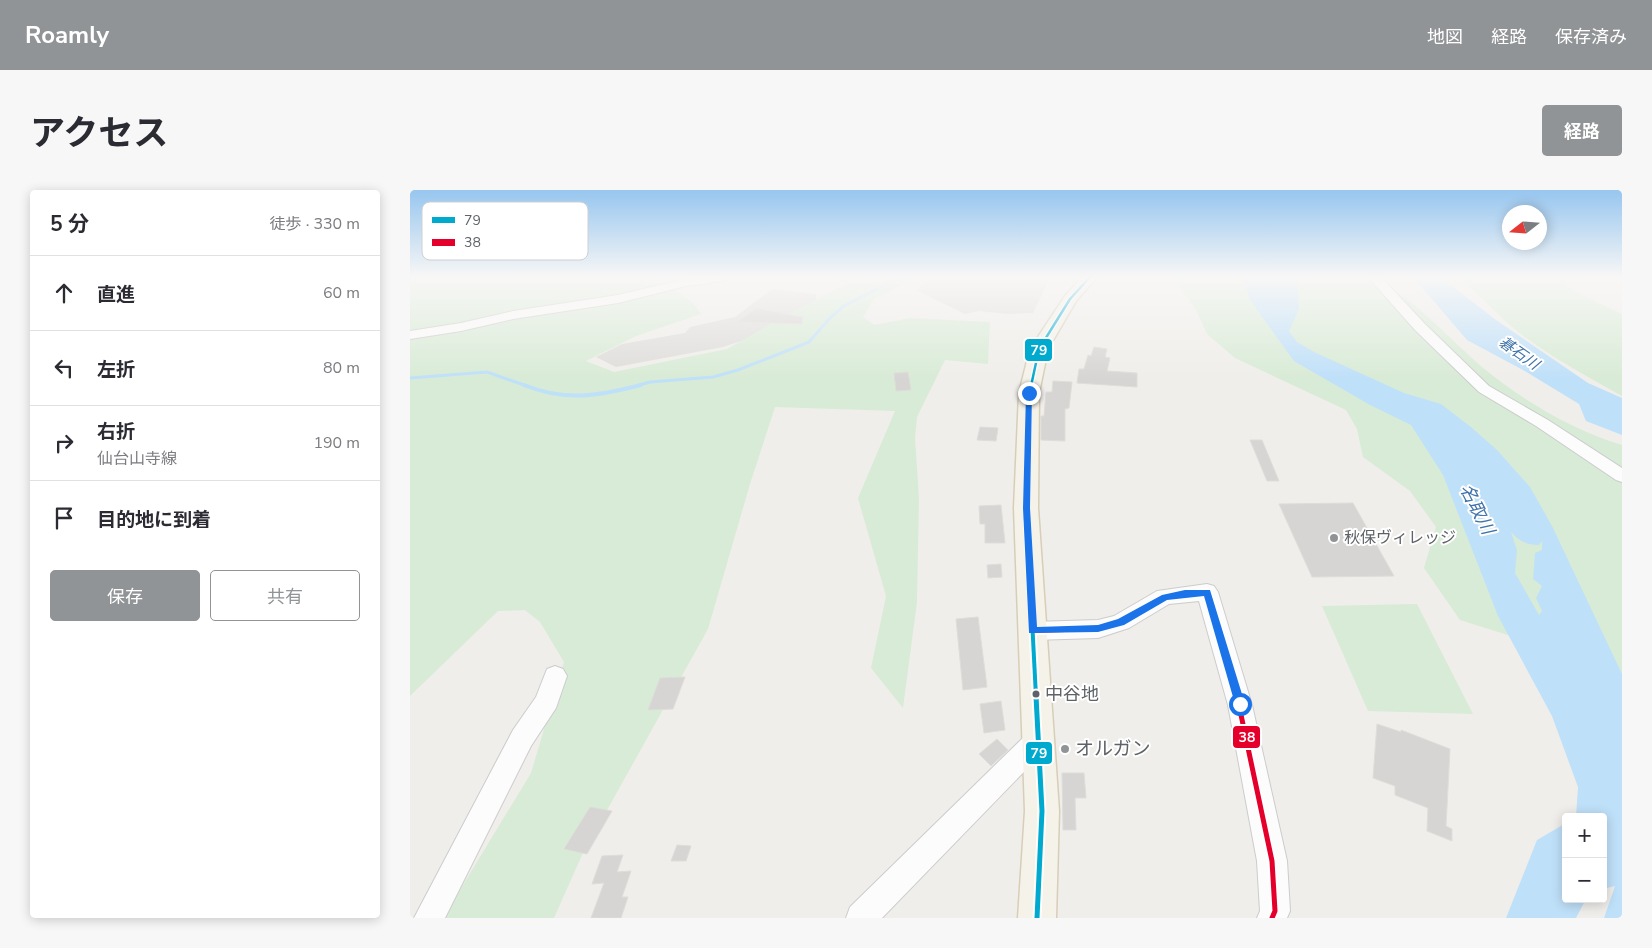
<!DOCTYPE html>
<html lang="ja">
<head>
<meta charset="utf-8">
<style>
	:root { --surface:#fff; --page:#f7f7f7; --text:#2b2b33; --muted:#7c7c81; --line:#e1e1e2; --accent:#919496 }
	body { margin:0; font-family:"Nunito Sans","Noto Sans JP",sans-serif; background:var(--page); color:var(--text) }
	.controls { position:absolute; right:15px; bottom:15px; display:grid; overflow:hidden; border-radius:5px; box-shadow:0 2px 12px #0003 }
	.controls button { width:45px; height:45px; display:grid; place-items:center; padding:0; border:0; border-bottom:1px solid var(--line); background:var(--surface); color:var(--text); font:25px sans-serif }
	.compass { position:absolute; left:1092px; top:15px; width:45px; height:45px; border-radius:50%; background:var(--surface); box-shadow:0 2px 12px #0003; rotate:253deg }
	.stop { position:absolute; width:15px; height:15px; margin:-11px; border:4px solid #1a73e8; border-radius:50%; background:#fff }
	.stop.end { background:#1a73e8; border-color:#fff; box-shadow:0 1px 5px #0008 }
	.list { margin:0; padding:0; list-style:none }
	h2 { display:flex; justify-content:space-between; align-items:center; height:65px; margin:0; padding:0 20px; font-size:21px }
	h2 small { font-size:16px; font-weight:400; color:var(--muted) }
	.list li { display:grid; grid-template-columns:32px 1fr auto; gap:15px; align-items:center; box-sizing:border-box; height:75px; padding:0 20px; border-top:1px solid var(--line) }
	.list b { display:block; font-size:19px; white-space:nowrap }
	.list p { margin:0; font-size:16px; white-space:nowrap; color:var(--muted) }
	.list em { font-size:16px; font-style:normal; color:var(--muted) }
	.actions { display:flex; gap:10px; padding:15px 20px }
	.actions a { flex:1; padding:11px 0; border:1px solid var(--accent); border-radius:5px; text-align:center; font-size:18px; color:var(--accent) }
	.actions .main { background:var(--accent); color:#fff }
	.icon { flex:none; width:28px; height:28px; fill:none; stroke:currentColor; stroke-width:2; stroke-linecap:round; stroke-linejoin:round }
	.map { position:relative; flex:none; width:1212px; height:728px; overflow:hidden; border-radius:5px }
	header { display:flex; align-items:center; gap:30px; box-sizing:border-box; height:70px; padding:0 25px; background:var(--accent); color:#fff }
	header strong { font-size:24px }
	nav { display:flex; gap:28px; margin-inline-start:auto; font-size:18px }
	.intro { display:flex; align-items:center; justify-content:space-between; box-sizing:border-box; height:120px; padding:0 30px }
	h1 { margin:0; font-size:35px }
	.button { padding:12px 22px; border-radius:5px; background:var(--accent); color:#fff; font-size:18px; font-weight:700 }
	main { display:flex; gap:30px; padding:0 30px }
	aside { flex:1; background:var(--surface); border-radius:5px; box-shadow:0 2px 12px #0003 }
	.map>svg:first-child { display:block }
</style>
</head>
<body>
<header>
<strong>Roamly</strong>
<nav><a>地図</a><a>経路</a><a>保存済み</a></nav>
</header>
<div class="intro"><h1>アクセス</h1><a class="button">経路</a></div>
<main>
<aside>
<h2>5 分<small>徒歩 · 330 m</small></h2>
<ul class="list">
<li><svg class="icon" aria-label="ahead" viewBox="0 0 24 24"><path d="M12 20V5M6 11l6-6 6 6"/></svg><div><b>直進</b></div><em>60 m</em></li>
<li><svg class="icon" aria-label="left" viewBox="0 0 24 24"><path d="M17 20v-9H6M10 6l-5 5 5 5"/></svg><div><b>左折</b></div><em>80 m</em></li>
<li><svg class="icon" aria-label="right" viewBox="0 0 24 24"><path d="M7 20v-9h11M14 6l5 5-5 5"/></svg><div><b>右折</b><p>仙台山寺線</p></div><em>190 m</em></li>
<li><svg class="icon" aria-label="arrive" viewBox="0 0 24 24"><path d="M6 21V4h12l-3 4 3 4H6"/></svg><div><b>目的地に到着</b></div></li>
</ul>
<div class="actions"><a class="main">保存</a><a>共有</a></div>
</aside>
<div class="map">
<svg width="1212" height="728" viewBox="0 0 1212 728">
	<rect width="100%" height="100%" fill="#efeeea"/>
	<path fill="#dfddda" d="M521,87H640L623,123L598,124L568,121L555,124L506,100Z
		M362,99L406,104V115L386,133L313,157L206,177L186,167L212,154L275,143L280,137L325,127Z"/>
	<path fill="#d8ebd6" d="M0,87H249C254,98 269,101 278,109C284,113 287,118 291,124L226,146L176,171L204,182L317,159L369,129L436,94L454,87H508L464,109L453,127L464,135L500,128L580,132L578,174L535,170L507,227L505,248L509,308L507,412L493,518L461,478L476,406L448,308L485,221L365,217L340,294L298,439L172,665L144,728H33L121,583L154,472L130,432L115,420L88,421L0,506Z
		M762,87H968C975,98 988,102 998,110C1024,131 1047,155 1072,177C1112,210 1162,240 1212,255V593L1130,455L1050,430L1014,378L1026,337L1000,301L953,267L947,239L936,220L825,168L797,144L786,120Z
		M1047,87H1146L1164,101L1212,124V206C1176,186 1139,166 1107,141C1086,124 1069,103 1047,87Z
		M1007,414L1063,524L958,521L912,416Z"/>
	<path fill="#bfe0f9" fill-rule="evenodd" d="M832,87H887L889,119L879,141L887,152L904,162L994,203L1031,214L1061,237L1087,260L1120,297L1142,336L1212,484V728H1194L1205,696L1193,699V627H1166L1168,597L1142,526L1088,426L1033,285L1001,235L960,215L884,171L840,110ZM1101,342C1109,351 1116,355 1129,355L1132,351V360L1125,363L1123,389L1132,396L1126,408L1132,421L1129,425L1105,383L1107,360Z
		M1003,87H1034L1046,99L1086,130L1178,193L1212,208V245L1176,231L1169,214L1113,180L1057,150Z
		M1156,633V709H1176L1166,728H1096L1127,650Z"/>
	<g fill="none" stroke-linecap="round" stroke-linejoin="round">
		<path stroke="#bfe0f9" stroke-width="3" d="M0,188L77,182L117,196
			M226,196L240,192L303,187L328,180L399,152L420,128L434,116L490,87"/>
		<path stroke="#bfe0f9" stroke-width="4" d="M114,195C156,212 188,206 231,195"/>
	</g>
	<path fill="#d6d5d3" stroke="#deddd9" d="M346,118L393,127L392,134L327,132Z
		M684,157L697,159L695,167L700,168L697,181L727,183V197L667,193L669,179H674L678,165L681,166Z
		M498,182L501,200L486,201L484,183Z
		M643,191L662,192L659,218L655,219V251L631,250V226H634L636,202H642Z
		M570,237L588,238L586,251L567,250Z
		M840,250H852L869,291H857Z
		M943,313L984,386L902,387L869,314Z
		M591,315L595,353H575V334H570L569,316Z
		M591,374L592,387L578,388L577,375Z
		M568,427L577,497L553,500L546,429Z
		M275,487L263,519L238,520L250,488Z
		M591,511L595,540L574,543L570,514Z
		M967,534L991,542V540L1040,559L1036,636L1042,639V651L1017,641L1018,618L985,605V596L963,588Z
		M587,549L598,560L581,576L569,564Z
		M652,583H674L676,608H665L666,640H653Z
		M180,617L202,621L177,664L154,659Z
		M267,655L281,656L276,671H261Z
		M213,665L207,682L221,681L212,707H218L211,728H181L194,693L182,694L192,666Z"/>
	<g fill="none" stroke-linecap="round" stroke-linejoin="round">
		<g stroke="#cbcccc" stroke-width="2">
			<path id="minor" d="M284,87H319L313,91L276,96L208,113L103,129L51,141L0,149V141L51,133L103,121L208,105Z
				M958,87H971L1015,134L1079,196L1138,230L1212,278V292L1206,290L1126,236L1069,202L1005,140Z
				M797,394L804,396L808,402L842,515L877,671L880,721L877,728H847L850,721L847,671L818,515L789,411L759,414L719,438L688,448L622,450L614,447L611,441L614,435L622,432L688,430L704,426L747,401Z
				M145,476L153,479L157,486L146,518L121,556L35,728H4L103,540L126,507L137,479Z
				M630,537L639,540L643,548L639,556L472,728H436L440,717L621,540Z"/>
		</g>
		<g stroke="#d7ceb8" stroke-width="3">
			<path id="major" d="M672,87H687L666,111L638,159L629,203L628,318L649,621L646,728H608L615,621L604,318L609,203L620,159L655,106Z"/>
		</g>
		<use href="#minor" fill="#fdfcfc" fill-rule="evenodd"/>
		<use href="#major" fill="#f4f2e9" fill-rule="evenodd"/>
		<g stroke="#fff" stroke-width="5">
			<path id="bus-1-far3" d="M621,196L629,159L660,109L680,87"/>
		</g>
		<g stroke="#fff" stroke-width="6">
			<path id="bus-1-far2" d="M617,333L619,203L621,195"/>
		</g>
		<g stroke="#fff" stroke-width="8">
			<path id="bus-1-far1" d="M617,332L626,507"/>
		</g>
		<g stroke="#fff" stroke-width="9">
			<path id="bus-1" d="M626,506L632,621L627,728"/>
		</g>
		<g stroke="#fff" stroke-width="8">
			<path id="bus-2-far1" d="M622,441L688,439L711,432L755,407L797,402L828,507"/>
		</g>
		<g stroke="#fff" stroke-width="9">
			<path id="bus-2" d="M827,506L862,671L865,721L862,728"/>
		</g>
		<use href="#bus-1-far3" stroke="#00a9ce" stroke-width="2.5"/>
		<use href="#bus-1-far2" stroke="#00a9ce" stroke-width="3"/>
		<use href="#bus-1-far1" stroke="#00a9ce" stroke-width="4"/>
		<use href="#bus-1" stroke="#00a9ce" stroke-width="5"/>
		<use href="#bus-2-far1" stroke="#e4002b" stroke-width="4"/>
		<use href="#bus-2" stroke="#e4002b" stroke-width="5"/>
	</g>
	<linearGradient id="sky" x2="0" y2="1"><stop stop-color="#97c6ef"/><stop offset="0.46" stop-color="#f8f7f6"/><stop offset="1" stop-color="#f8f7f6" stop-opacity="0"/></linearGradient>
	<rect width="1212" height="189" fill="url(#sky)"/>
	<path fill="#1a73e8" d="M619,201L622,203L620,318L627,437L688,435L708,429L752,405L775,400H800L835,514L834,518H827L825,514L794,406L757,410L714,435L688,442L619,443L613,318L616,203Z"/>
	<g fill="#919496" stroke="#fff" stroke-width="2">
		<circle cx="924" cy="348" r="5"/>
		<circle cx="655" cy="559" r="5"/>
	</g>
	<circle fill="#5f6368" stroke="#fff" stroke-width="2" cx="626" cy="504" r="4.5"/>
	<g text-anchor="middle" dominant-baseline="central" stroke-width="4" stroke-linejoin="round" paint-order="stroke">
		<g font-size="15" font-style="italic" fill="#4174aa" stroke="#fff">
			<text transform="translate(1109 163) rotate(35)">碁石川</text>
		</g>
		<g font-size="16" fill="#5f6368" stroke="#fff" text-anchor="start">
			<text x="934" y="348">秋保ヴィレッジ</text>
		</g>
		<g font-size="18" font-style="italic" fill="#4174aa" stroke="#fff">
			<text transform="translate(1067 319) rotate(63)">名取川</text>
		</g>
		<g font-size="18" fill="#5f6368" stroke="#fff" text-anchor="start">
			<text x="635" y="504">中谷地</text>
		</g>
		<g font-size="19" fill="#5f6368" stroke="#fff" text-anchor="start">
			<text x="665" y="559">オルガン</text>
		</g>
	</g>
	<rect x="12" y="12" width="166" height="58" rx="8" fill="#fff" stroke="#cfd0d2" stroke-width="1"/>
	<rect x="22" y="27" width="23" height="6" fill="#00a9ce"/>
	<rect x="22" y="49" width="23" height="7" fill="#e4002b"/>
	<g font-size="14" fill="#5f6368">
		<text x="54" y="35">79</text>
		<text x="54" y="57">38</text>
	</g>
	<g stroke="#fff" stroke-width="2">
		<rect x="614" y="148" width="29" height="24" rx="5" fill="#00a9ce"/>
		<rect x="822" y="535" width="29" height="24" rx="5" fill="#e4002b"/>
		<rect x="615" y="551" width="28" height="24" rx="5" fill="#00a9ce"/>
	</g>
	<g font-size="14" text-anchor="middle" font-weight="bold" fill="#fff">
		<text x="629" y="165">79</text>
		<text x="837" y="552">38</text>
		<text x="629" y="568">79</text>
	</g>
</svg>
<div class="controls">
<button>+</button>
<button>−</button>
</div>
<svg class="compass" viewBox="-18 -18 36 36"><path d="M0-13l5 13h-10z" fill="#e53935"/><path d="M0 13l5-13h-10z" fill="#7c7c81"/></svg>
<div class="stop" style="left:830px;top:514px"></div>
<div class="stop end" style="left:619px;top:203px"></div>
</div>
</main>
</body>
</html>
